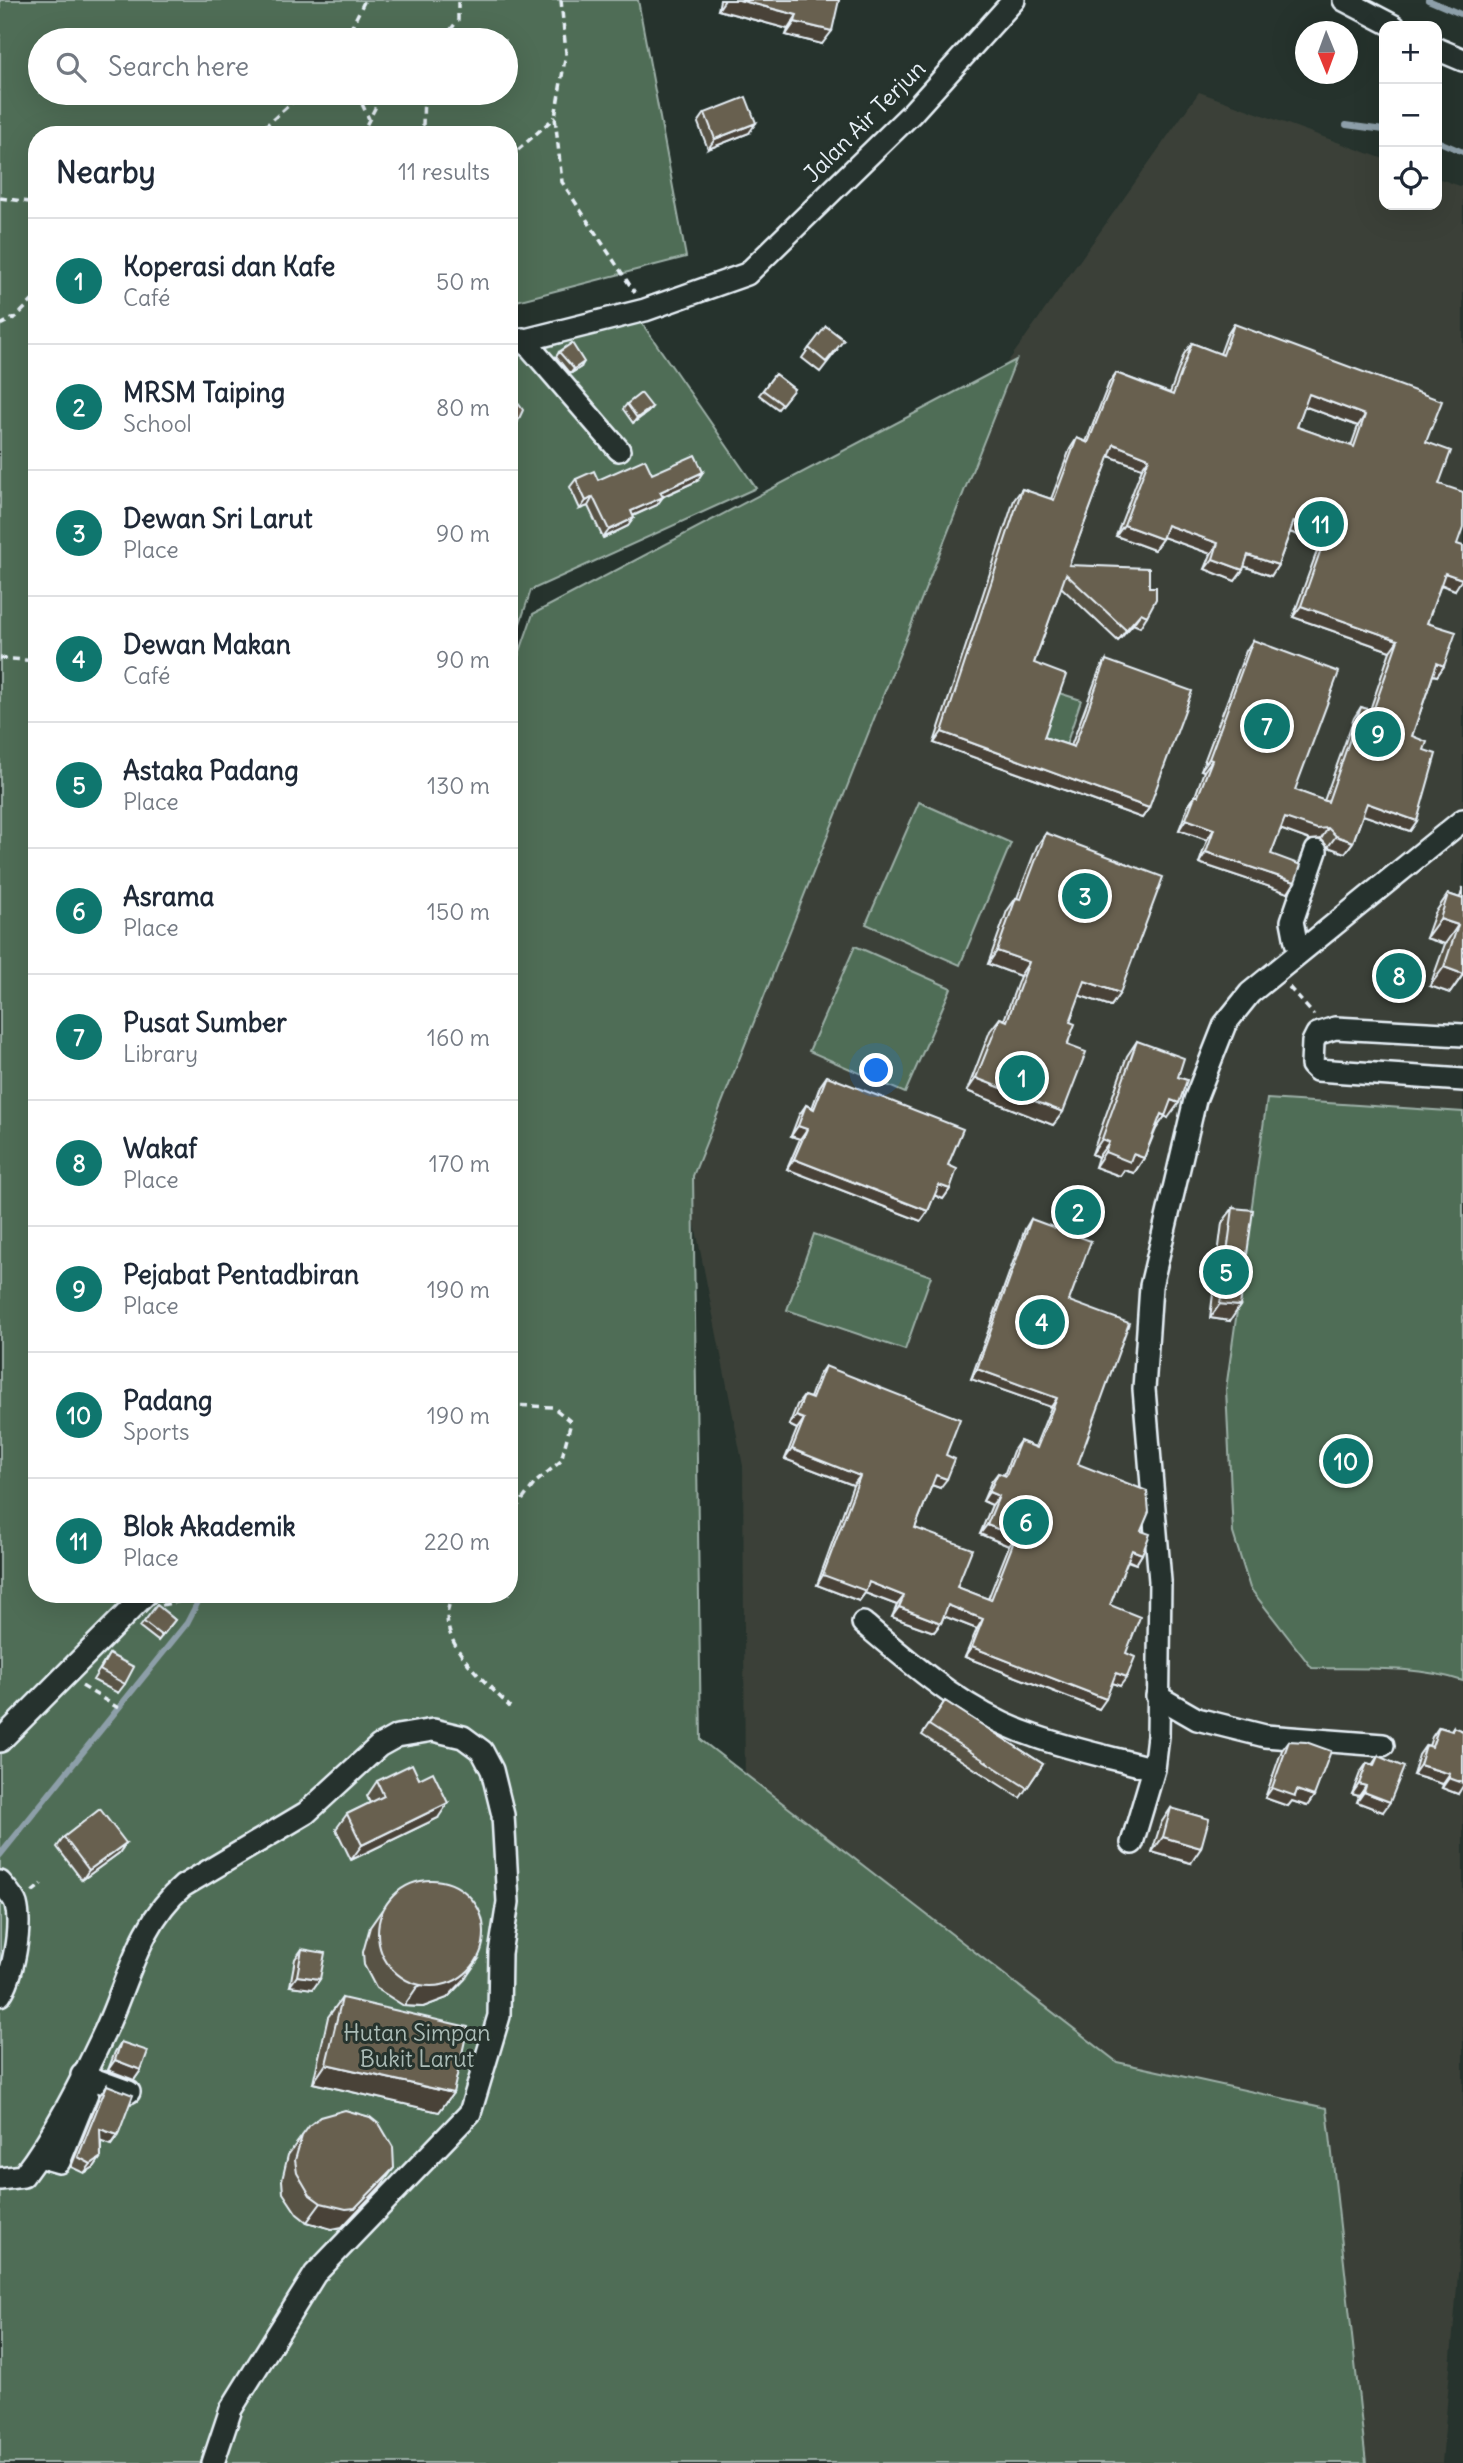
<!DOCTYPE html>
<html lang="en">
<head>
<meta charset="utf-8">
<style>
	:root { --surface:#fff; --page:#f2f2f3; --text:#1f2937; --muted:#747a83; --line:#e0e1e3; --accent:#0f766e }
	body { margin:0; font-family:Delius,sans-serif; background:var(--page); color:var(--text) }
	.controls { position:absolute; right:21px; top:21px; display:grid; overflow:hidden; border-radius:14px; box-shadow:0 7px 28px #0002 }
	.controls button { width:63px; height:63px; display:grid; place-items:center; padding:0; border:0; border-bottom:2px solid var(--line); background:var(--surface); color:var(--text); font:35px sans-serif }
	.compass { position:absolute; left:1295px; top:21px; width:63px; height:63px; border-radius:50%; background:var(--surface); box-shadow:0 7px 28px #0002; rotate:179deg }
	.you { position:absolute; left:877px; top:1071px; width:24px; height:24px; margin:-18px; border:5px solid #fff; border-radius:50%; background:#1a73e8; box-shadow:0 0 0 10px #1a73e833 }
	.badge { display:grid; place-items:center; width:46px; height:46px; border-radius:50%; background:var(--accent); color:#fff; font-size:23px; font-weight:700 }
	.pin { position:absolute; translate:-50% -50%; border:4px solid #fff; box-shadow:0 2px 7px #0006 }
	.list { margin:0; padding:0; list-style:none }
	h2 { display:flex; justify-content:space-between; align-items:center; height:91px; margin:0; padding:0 28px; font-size:30px }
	h2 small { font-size:23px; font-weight:400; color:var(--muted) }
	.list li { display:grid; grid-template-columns:46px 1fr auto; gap:21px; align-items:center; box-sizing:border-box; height:126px; padding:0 28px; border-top:2px solid var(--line) }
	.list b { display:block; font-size:26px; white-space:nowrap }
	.list p { margin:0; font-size:23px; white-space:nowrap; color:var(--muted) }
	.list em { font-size:23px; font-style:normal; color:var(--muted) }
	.icon { flex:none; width:38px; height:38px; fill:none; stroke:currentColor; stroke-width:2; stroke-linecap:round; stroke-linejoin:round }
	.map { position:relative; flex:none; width:1463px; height:2463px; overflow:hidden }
	.search { position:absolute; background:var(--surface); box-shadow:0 7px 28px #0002; left:28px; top:28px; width:490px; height:77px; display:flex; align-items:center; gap:18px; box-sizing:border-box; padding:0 24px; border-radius:38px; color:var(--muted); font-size:26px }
	.panel { position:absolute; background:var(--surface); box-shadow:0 7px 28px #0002; left:28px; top:126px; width:490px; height:1477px; border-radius:28px }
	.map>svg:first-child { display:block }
</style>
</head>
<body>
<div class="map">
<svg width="1463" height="2463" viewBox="0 0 1463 2463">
	<rect width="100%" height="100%" fill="#26332d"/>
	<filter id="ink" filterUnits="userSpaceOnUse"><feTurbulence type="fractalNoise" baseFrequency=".0143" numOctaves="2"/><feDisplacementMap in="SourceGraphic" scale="14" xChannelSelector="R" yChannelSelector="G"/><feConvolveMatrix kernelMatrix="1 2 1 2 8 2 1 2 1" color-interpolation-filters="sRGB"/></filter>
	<g filter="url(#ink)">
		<path fill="#3a4038" d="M1199,92L1384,159V205H1437V178L1463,187V2216L1442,2463H749L743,1466L642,958L925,479Z"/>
		<path fill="#506d56" stroke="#9cafa7" stroke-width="2" fill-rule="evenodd" d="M0,0H638L686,257L509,303V135H37V1594H509V683L533,614L1016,360L693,1176L701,1740L1117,2062L1327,2108L1366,2463H0ZM40,40H506V93H40Z
			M639,319L756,488L531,590L509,657V359Z
			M1059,693L1081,700L1064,751L1042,744Z
			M919,802L1011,843L960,965L866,924Z
			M855,946L951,988L905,1093L809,1051Z
			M1267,1099L1463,1112V1681C1414,1665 1362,1669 1312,1668L1250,1588L1233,1533L1226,1389Z
			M814,1234L931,1276L905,1350L787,1310Z"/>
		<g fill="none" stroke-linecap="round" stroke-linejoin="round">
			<path stroke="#8d9fa9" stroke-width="6" d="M1428,0L1463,15
				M1346,125L1384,130
				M1437,141L1463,152
				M0,1855L187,1623L202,1594"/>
			<g stroke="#e8f1f8" stroke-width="26">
				<path id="minor" d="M1344,0L1394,26
					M1437,49L1463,60
					M523,339L619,450
					M509,344L645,310L747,274L911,114L1014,0
					M1309,945L1303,946L1296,942L1292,921L1316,851
					M1463,1035L1335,1028L1317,1034L1313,1042L1312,1065L1317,1070L1463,1080
					M863,1623C915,1667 968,1714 1034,1736C1073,1750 1114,1758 1154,1769
					M1157,1696L1197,1719L1265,1736L1383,1745
					M0,1741L146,1594
					M1132,1843L1154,1769L1158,1736L1160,1581L1144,1389L1151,1286L1195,1100L1225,1024L1250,993L1463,820
					M0,1882C5,1888 14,1897 16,1904C22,1927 13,1977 0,1995
					M82,2075L129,2092
					M38,2156L59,2162L87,2093
					M0,2179L23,2176C56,2133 82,2080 105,2031C128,1981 140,1922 183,1886L306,1813L379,1746L397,1736L433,1730L463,1737L482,1751L492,1770L503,1815L508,1902L500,1953L499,2016L470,2113L315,2274L231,2409L213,2463"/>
			</g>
			<path stroke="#e8f1f8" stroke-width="3.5" stroke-dasharray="7 5" stroke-linecap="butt" d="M561,0L566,53L555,117L562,182L635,293
				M345,40L365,0
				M443,40L458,20V0
				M357,93L369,119
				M255,135L303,93
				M361,135L383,93
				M415,135L423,125L424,93
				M509,158L555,117
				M0,198L37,203
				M0,325L16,317L37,296
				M0,658L37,661
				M1289,987L1314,1015
				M509,1405L553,1407L571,1422L561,1461L535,1483L509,1518
				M454,1594C428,1637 483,1678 510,1707
				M162,1605L200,1597
				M82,1686L120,1709
				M32,1892L42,1884"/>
			<use href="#minor" stroke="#26332d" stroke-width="21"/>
		</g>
		<path fill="#595345" stroke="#e8f1f8" stroke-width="2" fill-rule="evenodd" d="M720,0H839L822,44L786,35L788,29L718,10Z
			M705,113L749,133L708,149L698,123Z
			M1234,324L1426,442L1457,544L1455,590L1441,585L1427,623L1444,666L1437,676L1433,675L1412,736L1424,750L1417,821L1410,831L1363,815L1353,842L1345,853L1328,847L1321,839L1310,840L1280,829L1271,854L1295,882L1288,893L1199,863L1207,840L1179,830L1188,806L1195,796L1204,771L1201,770L1246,651L1253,640L1295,790L1324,801L1354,718L1361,707L1370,710L1390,651L1293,617L1320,543L1290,532L1278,565L1271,576L1244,566L1235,581L1205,569L1211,554L1163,537L1154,550L1116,536L1142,468L1109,456L1069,565L1147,616L1140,627L1133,624L1118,641L1061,587L1034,663L1044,737L1071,746L1099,671L1106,660L1149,808L1142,818L934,743L1014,500L1022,489L1051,499L1070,449L1077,438L1086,442L1109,383L1116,373L1170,393L1184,354L1192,343L1220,354L1227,335ZM1304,406L1358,426L1351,446L1297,427Z
			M809,348L837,350L820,372L802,358Z
			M559,352L581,367L570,374L556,357Z
			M775,374L794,389L778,409L759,395Z
			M627,404L652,407L648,412L633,423L623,409Z
			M652,474L697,481L662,497L657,505L633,516L628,526L603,538L588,506L580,509L570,487L576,479L598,480Z
			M1046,833L1120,993L1111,1006L1079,995L1070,1022L1063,1112L1053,1125L967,1091L990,1031L1000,1018L1004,1020L1020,976L988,964L1007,911L1016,898H1017L1037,846Z
			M1463,887V975L1450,993L1430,986L1445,944L1426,938L1435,913L1448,894L1460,898Z
			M1137,1041L1178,1077L1168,1118L1165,1116L1156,1129L1144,1158L1134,1173L1124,1170L1120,1176L1095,1167L1098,1157L1092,1154L1127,1056Z
			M827,1076L948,1165L950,1189L943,1199L934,1195L928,1211L921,1221L787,1169L800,1139L791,1136L799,1115L806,1105L812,1108L820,1086Z
			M1233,1208L1230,1321L1210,1318L1222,1223Z
			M1031,1219L1069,1301L1078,1464L1141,1531L1142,1554L1136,1564L1127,1561L1110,1605L1126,1653L1120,1686L1112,1683L1099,1709L965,1657L977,1629L944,1616L941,1623L934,1632L892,1617L897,1605L865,1593L859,1601L817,1585L853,1485L785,1459L797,1429L789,1425L797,1405L804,1396L810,1398L818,1376L825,1366L946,1455L940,1488L932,1485L915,1528L957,1587L988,1599L1009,1546L980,1534L992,1505L983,1501L991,1482L998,1473L1004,1475L1013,1451L1020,1441L1035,1447L1051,1407L971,1379L1025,1229Z
			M157,1605L175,1620L158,1641L140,1627Z
			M109,1654L125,1684L118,1693L93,1680Z
			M945,1701L1043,1764L1020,1798L922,1735Z
			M1439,1727L1451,1730L1453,1727L1458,1794L1442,1788L1443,1784L1413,1775L1419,1755L1426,1745L1429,1746L1432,1737Z
			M1289,1741L1314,1796L1307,1806L1292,1801L1288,1806L1265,1798L1282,1750Z
			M1378,1756L1383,1812L1357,1802L1359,1796L1352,1794L1360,1773L1367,1763L1372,1765Z
			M377,1781L438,1818L351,1860L336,1829L347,1814L370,1803L367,1796Z
			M1171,1808L1191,1863L1152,1852L1161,1823Z
			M64,1837L126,1843L119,1853L82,1880L57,1847Z
			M384,1907L465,1979L447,1998L423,2007L404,2006L376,1988L364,1965L363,1952L370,1927Z
			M302,1949L320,1979L313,1989L290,1986L295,1959Z
			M342,1998L453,2093L439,2112L313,2083L328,2017Z
			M121,2042L141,2070L134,2080L108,2070L115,2052Z
			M107,2085L118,2135L111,2145L101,2141V2157L94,2167L84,2173L71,2167L100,2095Z
			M302,2136L380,2187L342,2227L332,2229L307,2222L297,2214L283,2193L282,2180L288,2155Z"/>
		<path fill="#484338" stroke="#e8f1f8" stroke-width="2" d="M725,0H739L797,15L788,29L718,10Z
			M795,22L832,31L822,44L786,35Z
			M756,123L749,133L708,149L715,139Z
			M584,362L581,367L570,374L574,369Z
			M1309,394L1365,415L1358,426L1301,405Z
			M652,407L648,412L633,423L637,418Z
			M517,423L513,428H509V424Z
			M1114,444L1149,458L1142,468L1106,455Z
			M703,472L697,481L654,500L660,492Z
			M593,497L588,506L580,509L586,501Z
			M663,497L657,505L625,519L631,511Z
			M634,518L628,526L603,538L609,530Z
			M1294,521L1327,532L1320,543L1287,531Z
			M1124,525L1162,539L1154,550L1116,536Z
			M1167,525L1218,543L1211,554L1160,536Z
			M1248,555L1278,565L1271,576L1241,565Z
			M1213,559L1243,570L1235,581L1205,569Z
			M1445,573L1462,579L1455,590L1438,583Z
			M1301,606L1398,640L1390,651L1293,617Z
			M1141,613L1133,624L1118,641L1126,630Z
			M1437,663L1444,666L1437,676L1430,674Z
			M942,732L1149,808L1142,818L934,743Z
			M1209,759L1212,760L1204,771L1201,770Z
			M1367,803L1417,821L1410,831L1360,814Z
			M1285,818L1328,828L1321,839L1310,840L1277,828Z
			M1186,819L1214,829L1207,840L1179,830Z
			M1336,836L1353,842L1345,853L1328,847Z
			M1206,852L1295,882L1288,893L1199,863Z
			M1440,919L1458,925L1445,944L1426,938Z
			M997,951L1029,962L1020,976L988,964Z
			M1444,967L1463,974L1450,993L1430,986Z
			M1085,981L1120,993L1111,1006L1075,994Z
			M976,1078L1063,1112L1053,1125L967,1091Z
			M1171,1100L1179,1103L1168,1118L1165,1116L1155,1130L1151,1129Z
			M798,1126L807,1129L800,1139L791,1136Z
			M1102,1139L1109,1142L1098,1157L1092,1154Z
			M1105,1152L1133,1154L1144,1158L1134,1173L1124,1170L1120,1176L1095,1167Z
			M794,1159L928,1211L921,1221L787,1169Z
			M939,1185L950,1189L943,1199L932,1194Z
			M1220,1304L1240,1306L1230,1321L1210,1318Z
			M977,1369L1057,1398L1051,1407L971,1379Z
			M796,1416L804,1419L797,1429L789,1425Z
			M792,1449L860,1476L853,1485L785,1459Z
			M936,1475L947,1479L940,1488L929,1484Z
			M989,1492L999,1496L992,1505L983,1501Z
			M987,1525L1016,1536L1009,1546L980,1534Z
			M1132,1550L1142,1554L1136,1564L1125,1559Z
			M823,1575L869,1582L904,1596L897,1605L865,1593L859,1601L817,1585Z
			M948,1605L983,1619L977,1629L941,1615Z
			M899,1607L941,1623L934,1632L892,1617Z
			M972,1647L1106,1699L1099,1709L965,1657Z
			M1116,1673L1127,1677L1120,1686L1110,1682Z
			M1420,1765L1450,1774L1443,1784L1413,1775Z
			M1449,1778L1463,1781V1786L1458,1794L1442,1788Z
			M1359,1784L1366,1786L1359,1796L1352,1794Z
			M1272,1788L1297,1790L1314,1796L1307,1806L1292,1801L1288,1806L1265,1798Z
			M1364,1792L1390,1802L1383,1812L1357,1802Z
			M448,1803L438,1818L351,1860L362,1845Z
			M1163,1837L1201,1848L1191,1863L1152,1852Z
			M126,1843L119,1853L82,1880L89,1870Z
			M478,1960L465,1979L447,1998L423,2007L404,2006L417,1987Z
			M297,1976L320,1979L313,1989L290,1986Z
			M115,2060L141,2070L134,2080L108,2070Z
			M326,2064L453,2093L439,2112L313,2083Z
			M100,2129L118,2135L111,2145L93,2139Z
			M101,2157L94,2167L84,2173L91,2164Z
			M394,2168L380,2187L342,2227L332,2229L307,2222L321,2203Z"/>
		<path fill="#676050" stroke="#e8f1f8" stroke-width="2" fill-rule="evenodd" d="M739,0H839L832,31L795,22L797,15Z
			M746,97L756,123L715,139L705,113Z
			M1234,324L1442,401L1426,442L1451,451L1439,484L1463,492V527L1457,544L1463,546V577L1462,579L1445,573L1427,623L1456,632L1444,666L1437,663L1412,736L1427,742L1424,750L1436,754L1417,821L1367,803L1353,842L1336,836L1328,828L1317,829L1285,818L1271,854L1301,865L1295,882L1206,852L1214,829L1186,819L1195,796H1198L1212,760L1209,759L1253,640L1339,672L1295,790L1328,802L1361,707L1373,711L1398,640L1301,606L1327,532L1294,521L1278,565L1248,555L1243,570L1213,559L1218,543L1167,525L1162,539L1124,525L1149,458L1114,444L1069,565L1149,568V587H1156V599L1147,616L1141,613L1126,630L1066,574L1034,663L1066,675L1044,737L1074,747L1106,660L1192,691L1149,808L942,732L1022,489L1054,500L1077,438L1088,443L1116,373L1173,395L1192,343L1223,355ZM1309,394L1365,415L1354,447L1297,427Z
			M826,326L844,340L826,362L809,348Z
			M572,343L584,362L574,369L559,352Z
			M775,374L794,389L782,404L763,390Z
			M641,393L652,407L637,418L627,404Z
			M515,399L523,410L517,423L509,424V400Z
			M695,455L703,472L660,492L663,497L631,511L634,518L609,530L593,497L586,501L576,479L594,471L598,480L645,459L652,474Z
			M1046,833L1163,877L1120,993L1085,981L1070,1022L1075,1024L1067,1045L1086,1052L1063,1112L976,1078L1000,1018L1007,1021L1029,962L997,951L1016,898L1021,899Z
			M1448,894L1463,899V974L1444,967L1458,925L1440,919Z
			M1137,1041L1184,1058L1178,1077L1187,1080L1179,1103L1171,1100L1165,1116L1161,1114L1144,1158L1133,1154L1130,1162L1105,1152L1109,1142L1102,1139Z
			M827,1076L963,1129L948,1165L957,1169L950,1189L939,1185L928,1211L794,1159L807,1129L798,1126L806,1105L814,1109Z
			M1233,1208L1253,1210L1240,1306L1220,1304Z
			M1031,1219L1091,1241L1069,1301L1129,1323L1078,1464L1147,1491L1149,1512L1141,1531L1150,1534L1142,1554L1132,1550L1110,1605L1140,1617L1126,1653L1135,1657L1127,1677L1116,1673L1106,1699L972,1647L983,1619L948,1605L941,1623L899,1607L904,1596L869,1582L866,1591L823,1575L860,1476L792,1449L804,1419L796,1416L804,1396L812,1399L825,1366L960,1419L946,1455L955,1459L947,1479L936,1475L915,1528L972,1549L957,1587L991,1600L1016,1536L987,1525L999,1496L989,1492L998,1473L1006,1476L1020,1441L1037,1448L1057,1398L977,1369Z
			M157,1605L175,1620L162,1636L144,1622Z
			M109,1654L134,1667L125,1684L100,1670Z
			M945,1701L1043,1764L1027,1788L929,1725Z
			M1439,1727L1452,1731L1453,1727L1463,1731V1783L1449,1778L1450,1774L1420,1765L1426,1745L1432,1747Z
			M1289,1741L1306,1742L1331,1751L1314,1796L1297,1790L1295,1796L1272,1788Z
			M1378,1756L1404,1767L1390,1802L1364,1792L1366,1786L1359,1784L1367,1763L1374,1765Z
			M412,1764L419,1779L433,1772L448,1803L362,1845L347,1814L384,1796L377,1781Z
			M1171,1808L1209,1819L1201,1848L1163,1837Z
			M100,1809L126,1843L89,1870L64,1837Z
			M378 1933a53 53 0 1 1 106 0a53 53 0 1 1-106 0Z
			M302,1949L325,1953L320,1979L297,1976Z
			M342,1998L468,2027L453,2093L326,2064Z
			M121,2042L148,2051L141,2070L115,2060Z
			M107,2085L133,2095L118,2135L100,2129L101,2157L91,2164L78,2157Z
			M345,2110L370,2117L380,2125L393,2147L394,2168L355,2208L346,2209L321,2203L310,2195L297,2173L295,2160L302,2136L310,2125L320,2117Z"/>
	</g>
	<g text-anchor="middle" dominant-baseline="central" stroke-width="6" stroke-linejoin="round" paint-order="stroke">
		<g font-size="23" fill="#e8f1f8" stroke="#26332d">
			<text transform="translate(864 121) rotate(-45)">Jalan Air Terjun</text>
		</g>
		<g font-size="23" fill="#abbcb7" stroke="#26332d">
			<text x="417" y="2032">Hutan Simpan<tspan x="417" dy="26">Bukit Larut</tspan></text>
		</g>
	</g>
</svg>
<div class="controls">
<button>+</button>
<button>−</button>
<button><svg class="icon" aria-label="locate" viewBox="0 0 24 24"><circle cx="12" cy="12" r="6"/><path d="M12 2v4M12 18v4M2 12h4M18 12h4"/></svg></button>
</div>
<svg class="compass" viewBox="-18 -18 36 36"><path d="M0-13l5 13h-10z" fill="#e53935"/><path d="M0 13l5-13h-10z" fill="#747a83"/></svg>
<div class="you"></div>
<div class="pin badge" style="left:1022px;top:1078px">1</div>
<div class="pin badge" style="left:1078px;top:1212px">2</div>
<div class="pin badge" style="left:1085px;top:896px">3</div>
<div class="pin badge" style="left:1042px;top:1322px">4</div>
<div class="pin badge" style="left:1226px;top:1272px">5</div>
<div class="pin badge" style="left:1026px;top:1522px">6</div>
<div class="pin badge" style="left:1267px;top:726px">7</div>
<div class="pin badge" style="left:1399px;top:976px">8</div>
<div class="pin badge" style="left:1378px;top:734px">9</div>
<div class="pin badge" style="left:1346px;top:1461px">10</div>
<div class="pin badge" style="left:1321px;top:524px">11</div>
<div class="search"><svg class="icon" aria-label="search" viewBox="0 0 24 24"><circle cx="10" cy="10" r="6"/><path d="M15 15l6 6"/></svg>Search here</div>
<section class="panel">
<h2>Nearby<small>11 results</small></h2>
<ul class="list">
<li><span class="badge">1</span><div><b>Koperasi dan Kafe</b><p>Café</p></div><em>50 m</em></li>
<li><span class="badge">2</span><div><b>MRSM Taiping</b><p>School</p></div><em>80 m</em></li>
<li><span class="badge">3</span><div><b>Dewan Sri Larut</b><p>Place</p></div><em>90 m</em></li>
<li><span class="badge">4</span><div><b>Dewan Makan</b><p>Café</p></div><em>90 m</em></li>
<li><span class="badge">5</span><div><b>Astaka Padang</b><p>Place</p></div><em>130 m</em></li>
<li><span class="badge">6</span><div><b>Asrama</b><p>Place</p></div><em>150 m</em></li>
<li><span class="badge">7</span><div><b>Pusat Sumber</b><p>Library</p></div><em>160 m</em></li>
<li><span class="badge">8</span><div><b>Wakaf</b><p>Place</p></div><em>170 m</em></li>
<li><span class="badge">9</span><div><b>Pejabat Pentadbiran</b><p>Place</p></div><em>190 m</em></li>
<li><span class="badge">10</span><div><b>Padang</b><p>Sports</p></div><em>190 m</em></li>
<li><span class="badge">11</span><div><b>Blok Akademik</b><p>Place</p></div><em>220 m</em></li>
</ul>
</section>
</div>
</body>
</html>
